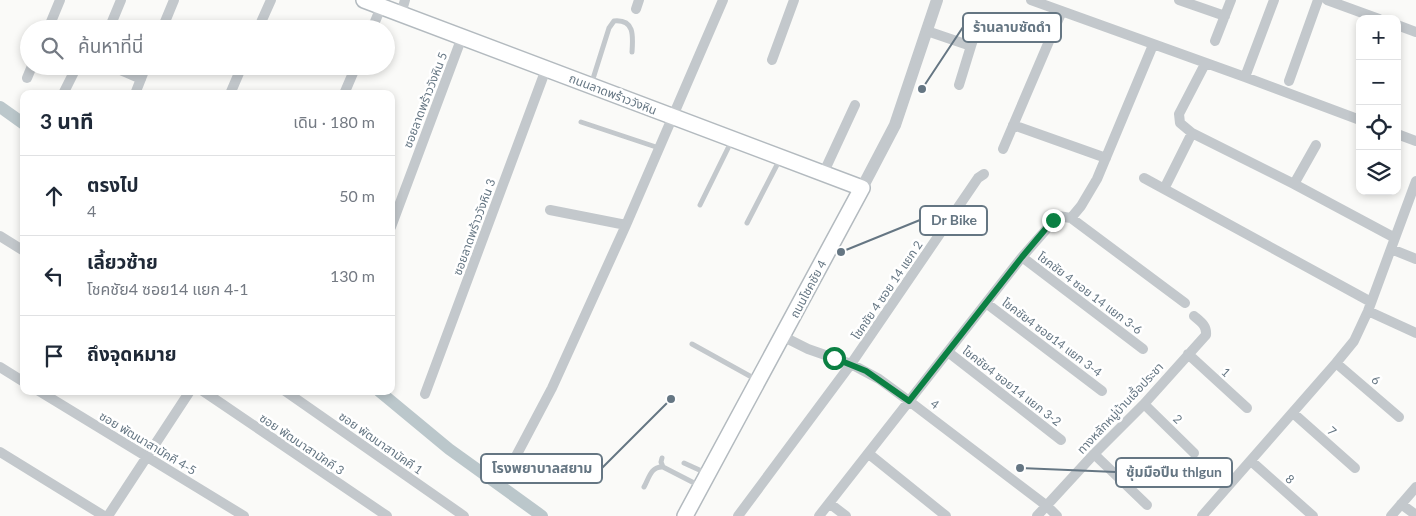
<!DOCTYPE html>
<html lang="th">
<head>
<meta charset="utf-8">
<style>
	:root { --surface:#fff; --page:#f6f6f7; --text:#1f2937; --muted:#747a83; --line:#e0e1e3 }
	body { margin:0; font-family:Lato,"Noto Sans Thai",sans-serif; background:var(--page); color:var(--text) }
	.controls { position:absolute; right:15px; top:15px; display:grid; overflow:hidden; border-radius:10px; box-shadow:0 2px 8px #0003 }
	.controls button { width:45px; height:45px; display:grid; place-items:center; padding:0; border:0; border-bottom:1px solid var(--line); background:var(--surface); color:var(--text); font:25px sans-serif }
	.stop { position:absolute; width:15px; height:15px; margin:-11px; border:4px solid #0b8043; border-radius:50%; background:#fff }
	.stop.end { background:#0b8043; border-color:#fff; box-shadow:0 1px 5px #0008 }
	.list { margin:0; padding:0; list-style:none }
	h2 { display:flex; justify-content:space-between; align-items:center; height:65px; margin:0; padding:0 20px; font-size:21px }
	h2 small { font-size:16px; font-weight:400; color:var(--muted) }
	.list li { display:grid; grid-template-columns:32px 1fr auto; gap:15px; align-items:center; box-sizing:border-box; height:80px; padding:0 20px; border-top:1px solid var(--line) }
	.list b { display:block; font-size:19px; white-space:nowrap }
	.list p { margin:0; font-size:16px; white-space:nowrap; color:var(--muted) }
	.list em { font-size:16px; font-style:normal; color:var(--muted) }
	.icon { flex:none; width:28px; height:28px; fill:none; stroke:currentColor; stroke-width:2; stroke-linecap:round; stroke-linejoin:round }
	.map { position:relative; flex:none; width:1416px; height:516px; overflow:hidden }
	.search { position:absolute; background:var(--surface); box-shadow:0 2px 8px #0003; left:20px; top:20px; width:375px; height:55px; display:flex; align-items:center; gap:12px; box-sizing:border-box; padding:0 18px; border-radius:28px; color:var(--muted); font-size:19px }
	.panel { position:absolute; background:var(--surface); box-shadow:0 2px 8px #0003; left:20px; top:90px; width:375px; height:305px; border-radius:10px }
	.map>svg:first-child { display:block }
</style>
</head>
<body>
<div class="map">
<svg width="1416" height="516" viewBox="0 0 1416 516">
	<rect width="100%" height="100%" fill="#fafaf8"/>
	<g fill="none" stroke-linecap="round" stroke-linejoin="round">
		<path stroke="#bbc7cb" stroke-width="12" d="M0,107L24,124
			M379,391L449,449L542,516"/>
		<g stroke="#b3babf" stroke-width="18">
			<path id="secondary" d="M364,0L862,188L685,516"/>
		</g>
		<path stroke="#c3c8cc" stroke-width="5" d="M591,85L609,28L614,21C635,19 633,37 632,52
			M581,122L659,148
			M700,205L732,140
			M747,223L780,159
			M692,344L757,380
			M662,458L661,462L663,467
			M684,463L706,473
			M644,487C649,478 651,466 663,467L700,486"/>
		<path stroke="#c3c8cc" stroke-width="10" d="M1031,0L1245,77L1360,120
			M1179,0L1225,16
			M1327,0L1379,19
			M636,9L639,0
			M401,14L405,0
			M1397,25L1416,32
			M48,29L60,0
			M109,29L121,0
			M162,29L174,0
			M258,29L271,0
			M372,29L381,7
			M927,31L971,46L979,22
			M1215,41L1231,0
			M772,60L794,0
			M1205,64L1179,114L1180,123L1192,133L1294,184L1395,238
			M111,66L141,79
			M1245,77L1274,0
			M27,78L32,66
			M1289,81L1318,0
			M959,85L971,46
			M63,94L77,66
			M135,94L146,66
			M230,94L242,66
			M344,94L356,66
			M1013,125L1106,158
			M1397,134L1416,141
			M1003,149L1062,11
			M823,174L855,105
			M1144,178L1371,302
			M1294,184L1316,145
			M1164,189L1192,133
			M550,210L626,225
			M1071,218L1081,206L1097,179L1153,45
			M391,227L462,37
			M0,236L24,251
			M1391,249L1416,259
			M1022,257L1143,349
			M986,303L1102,391
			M1368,311L1416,333
			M782,336L808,349L851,364L879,379L909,401L1047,506L1057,516
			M948,352L1061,440
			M1188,354L1247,408
			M1336,363L1399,417
			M0,367L24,382
			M39,391L244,516
			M203,391L387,516
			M285,391L464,516
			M425,394L546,69
			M1144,404L1194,453
			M1293,413L1355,468
			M0,452L104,516
			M869,454L946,516
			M1094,454L1147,505
			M1251,461L1313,516
			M505,477L552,388L626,225L723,0
			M829,503L846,516
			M1401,504L1416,515
			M108,516L190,391
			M738,516L851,364L978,178L984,174
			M819,516L1022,257L1058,216L1071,218L1185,303
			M1037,516L1094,454L1144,404L1206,335C1207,326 1201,322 1194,316
			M1202,516L1336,363L1354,341L1368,311L1416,181
			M1391,516L1416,487"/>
		<path stroke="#c3c8cc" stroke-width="12" d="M862,188L895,125L937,0"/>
		<use href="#secondary" stroke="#fff" stroke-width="15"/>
	</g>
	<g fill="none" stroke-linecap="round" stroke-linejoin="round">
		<path stroke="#0b8043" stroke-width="6" d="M834,358L866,371L909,401L1022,257L1053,220"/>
	</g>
	<g text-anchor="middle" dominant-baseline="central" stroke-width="5" stroke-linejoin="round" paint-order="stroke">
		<g font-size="12" fill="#657683" stroke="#fff">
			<text transform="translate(613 94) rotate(21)">ถนนลาดพร้าววังหิน</text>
			<text transform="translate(425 100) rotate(-69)">ซอยลาดพร้าววังหิน 5</text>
			<text transform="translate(474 227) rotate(-70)">ซอยลาดพร้าววังหิน 3</text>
			<text transform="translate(808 289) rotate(-62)">ถนนโชคชัย 4</text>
			<text transform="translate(887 290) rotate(-56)">โชคชัย 4 ซอย 14 แยก 2</text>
			<text transform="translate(1090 293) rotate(37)">โชคชัย 4 ซอย 14 แยก 3-6</text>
			<text transform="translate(1052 337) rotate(37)">โชคชัย4 ซอย14 แยก 3-4</text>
			<text transform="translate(1226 372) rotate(43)">1</text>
			<text transform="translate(1376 380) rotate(41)">6</text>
			<text transform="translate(1012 386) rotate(38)">โชคชัย4 ซอย14 แยก 3-2</text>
			<text transform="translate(935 404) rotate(37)">4</text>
			<text transform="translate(1120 408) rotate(-47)">ทางหลักหมู่บ้านเอื้อประชา</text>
			<text transform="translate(1178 419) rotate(44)">2</text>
			<text transform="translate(1332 431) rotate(42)">7</text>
			<text transform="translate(148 443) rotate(31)">ซอย พัฒนาสามัคคี 4-5</text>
			<text transform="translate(381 443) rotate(35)">ซอย พัฒนาสามัคคี 1</text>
			<text transform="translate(302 444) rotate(34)">ซอย พัฒนาสามัคคี 3</text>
			<text transform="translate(1290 479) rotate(42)">8</text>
		</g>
	</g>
	<path fill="none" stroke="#657683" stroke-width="2" d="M922 89L963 27M841 252L920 220M671 399L602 468M1020 468L1116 472"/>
	<g fill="#657683" stroke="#fff" stroke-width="2">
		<circle cx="922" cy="89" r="5"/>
		<circle cx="841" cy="252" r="5"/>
		<circle cx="671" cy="399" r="5"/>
		<circle cx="1020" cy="468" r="5"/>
	</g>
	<g fill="#fff" stroke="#657683" stroke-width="2">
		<rect x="963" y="13" width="98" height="29" rx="5"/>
		<rect x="920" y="206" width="67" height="29" rx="5"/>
		<rect x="481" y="454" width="121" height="29" rx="5"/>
		<rect x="1116" y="458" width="116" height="29" rx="5"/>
	</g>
	<g font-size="14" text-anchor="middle" font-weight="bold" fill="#657683">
		<text x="1012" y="32">ร้านลาบซัดดำ</text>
		<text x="954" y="225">Dr Bike</text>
		<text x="542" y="473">โรงพยาบาลสยาม</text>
		<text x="1174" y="477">ซุ้มมือปืน thlgun</text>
	</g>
</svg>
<div class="controls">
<button>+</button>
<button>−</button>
<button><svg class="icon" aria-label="locate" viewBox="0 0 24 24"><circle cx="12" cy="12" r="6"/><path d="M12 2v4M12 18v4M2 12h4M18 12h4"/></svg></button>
<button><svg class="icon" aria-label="layers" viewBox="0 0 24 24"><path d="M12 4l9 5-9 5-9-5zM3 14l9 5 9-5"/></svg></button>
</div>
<div class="stop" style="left:834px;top:358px"></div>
<div class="stop end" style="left:1053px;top:220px"></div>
<div class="search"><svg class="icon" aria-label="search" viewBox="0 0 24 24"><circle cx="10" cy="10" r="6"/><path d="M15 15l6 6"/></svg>ค้นหาที่นี่</div>
<section class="panel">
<h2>3 นาที<small>เดิน · 180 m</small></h2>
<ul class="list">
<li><svg class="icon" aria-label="ahead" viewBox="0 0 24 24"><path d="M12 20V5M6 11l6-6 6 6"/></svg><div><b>ตรงไป</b><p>4</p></div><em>50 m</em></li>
<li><svg class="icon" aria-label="left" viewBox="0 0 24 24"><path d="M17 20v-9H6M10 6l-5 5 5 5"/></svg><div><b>เลี้ยวซ้าย</b><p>โชคชัย4 ซอย14 แยก 4-1</p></div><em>130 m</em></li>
<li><svg class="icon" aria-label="arrive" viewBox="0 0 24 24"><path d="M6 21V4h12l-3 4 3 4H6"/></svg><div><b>ถึงจุดหมาย</b></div></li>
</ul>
</section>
</div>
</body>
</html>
